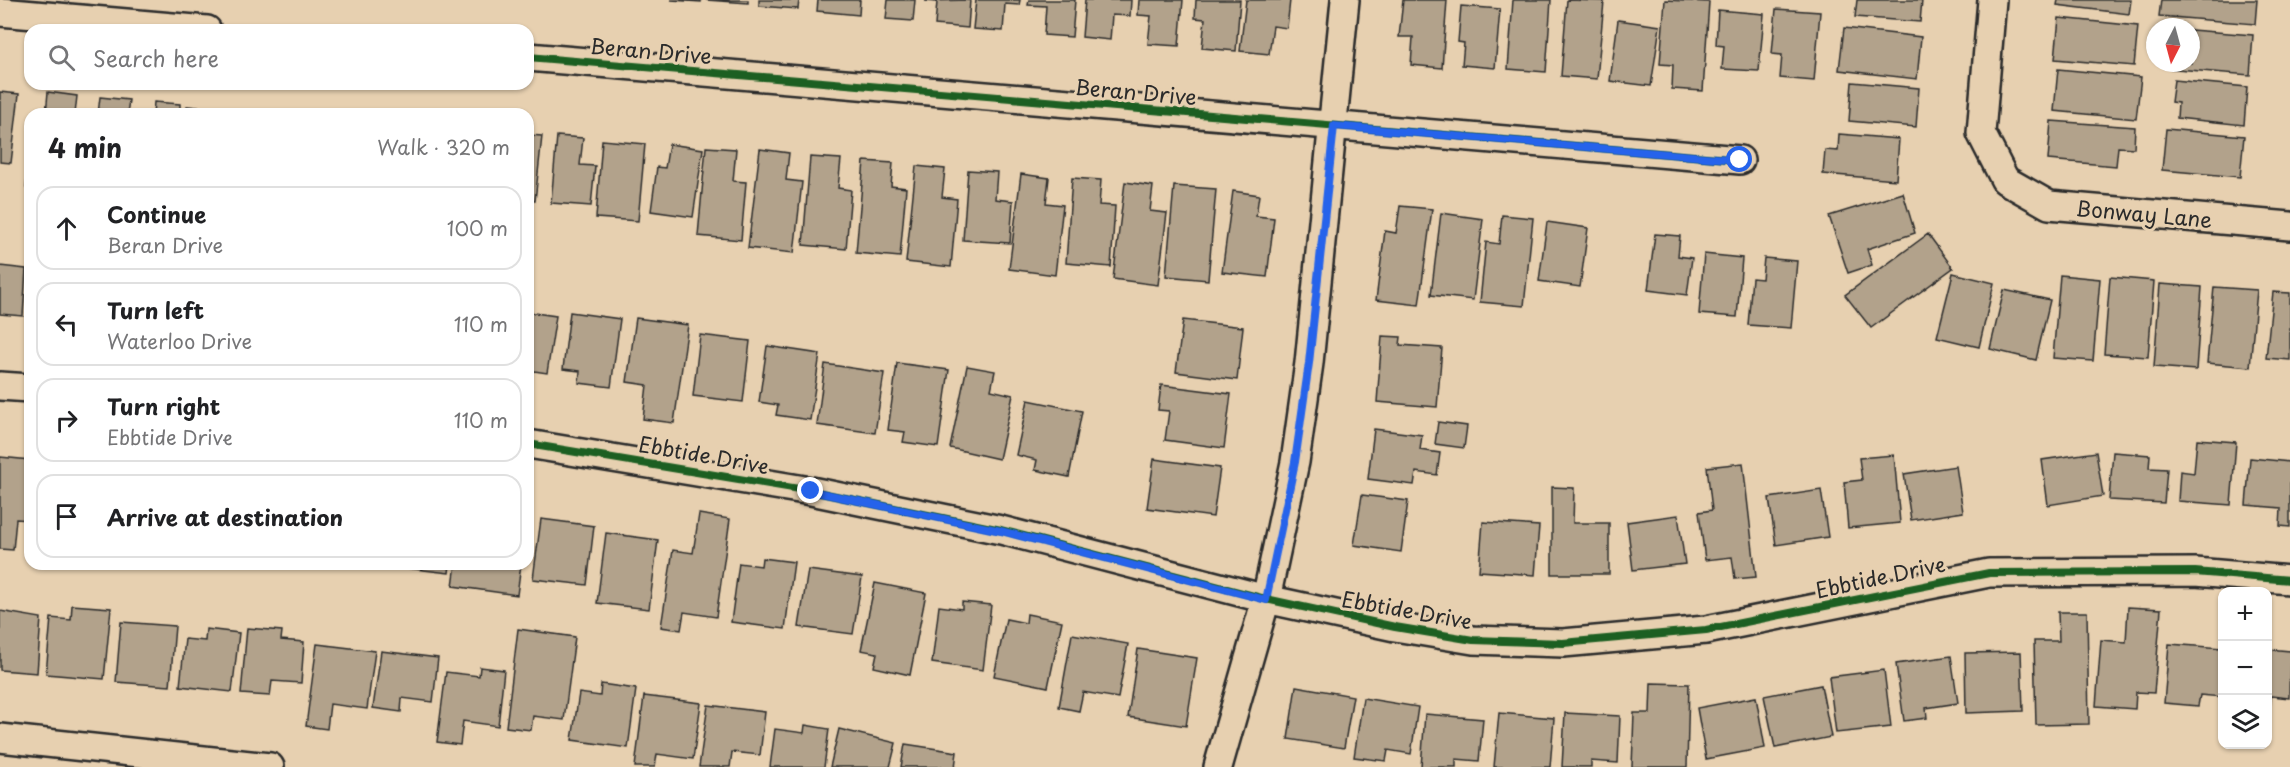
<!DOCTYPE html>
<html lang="en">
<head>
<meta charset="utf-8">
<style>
	:root { --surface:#fff; --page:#f2f2f2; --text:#202124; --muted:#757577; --line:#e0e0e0 }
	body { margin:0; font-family:"Playpen Sans",sans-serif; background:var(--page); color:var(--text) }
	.controls { position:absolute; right:18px; bottom:18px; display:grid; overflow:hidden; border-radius:12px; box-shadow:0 2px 4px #0004 }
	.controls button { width:54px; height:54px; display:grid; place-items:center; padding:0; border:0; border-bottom:2px solid var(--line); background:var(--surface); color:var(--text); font:30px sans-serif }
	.compass { position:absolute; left:2146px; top:18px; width:54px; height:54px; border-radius:50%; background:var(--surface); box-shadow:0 2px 4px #0004; rotate:186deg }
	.stop { position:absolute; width:18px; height:18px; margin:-14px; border:4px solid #2563eb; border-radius:50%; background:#fff }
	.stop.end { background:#2563eb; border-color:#fff; box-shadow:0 2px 6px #0008 }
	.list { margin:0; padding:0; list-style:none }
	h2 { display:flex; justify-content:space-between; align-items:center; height:78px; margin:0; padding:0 24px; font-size:26px }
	h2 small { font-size:20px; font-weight:400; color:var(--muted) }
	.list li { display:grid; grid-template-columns:39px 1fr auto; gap:18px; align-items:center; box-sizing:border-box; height:84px; margin:0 12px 12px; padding:0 12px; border:2px solid var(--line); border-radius:18px }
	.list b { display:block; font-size:22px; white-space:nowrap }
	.list p { margin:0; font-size:20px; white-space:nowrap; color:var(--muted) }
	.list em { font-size:20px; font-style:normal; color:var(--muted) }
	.icon { flex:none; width:33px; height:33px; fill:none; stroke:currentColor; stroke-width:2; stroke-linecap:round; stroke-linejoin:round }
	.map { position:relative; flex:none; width:2290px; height:767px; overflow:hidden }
	.search { position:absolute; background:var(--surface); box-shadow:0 2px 4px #0004; left:24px; top:24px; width:510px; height:66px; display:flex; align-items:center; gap:15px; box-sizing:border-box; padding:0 21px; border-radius:18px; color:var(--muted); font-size:22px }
	.panel { position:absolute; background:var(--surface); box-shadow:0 2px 4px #0004; left:24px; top:108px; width:510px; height:462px; border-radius:18px }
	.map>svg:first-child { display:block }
</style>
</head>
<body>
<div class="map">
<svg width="2290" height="767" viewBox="0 0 2290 767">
	<rect width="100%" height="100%" fill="#e7d0b0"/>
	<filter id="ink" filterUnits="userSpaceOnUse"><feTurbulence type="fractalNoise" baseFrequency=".0167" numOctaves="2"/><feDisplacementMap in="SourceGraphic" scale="12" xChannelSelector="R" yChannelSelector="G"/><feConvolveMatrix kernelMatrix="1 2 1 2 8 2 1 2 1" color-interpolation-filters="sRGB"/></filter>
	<g filter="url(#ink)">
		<path fill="#b2a28b" stroke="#2b2b2b" stroke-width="1.5" d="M671,0H701V2Z
			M706,0H748V3Z
			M759,0H799L798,9L759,6Z
			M818,0H860L859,15L817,11Z
			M888,0H915L913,21L886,19Z
			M970,0L968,28L935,25L937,2L925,1Z
			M976,0H1020L1019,5L1005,4L1003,31L973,29Z
			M1029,0H1075L1072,37L1044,35L1046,6L1028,5Z
			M1085,0H1131L1130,16L1112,15L1110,40L1082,37Z
			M1139,0H1183L1179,46L1148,44L1151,16L1138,15Z
			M1196,0H1240L1236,51L1202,48L1205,19L1195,18Z
			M1246,0H1290L1287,28L1273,26L1269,54L1240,51Z
			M1403,0H1447L1442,68L1411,65L1413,37H1399Z
			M1513,0H1551L1546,72L1508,69Z
			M1567,0L1604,1L1597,79L1561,76Z
			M1665,0L1709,2L1703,91L1672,89L1673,65L1660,64Z
			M1857,0H1922L1920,22L1855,17Z
			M2058,0H2131L2129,14L2057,5Z
			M2161,0H2257L2255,24L2159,16Z
			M1461,6L1500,9L1495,68L1462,65L1464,43L1458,42Z
			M1776,9L1820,12L1814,81L1780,78L1782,55L1772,54Z
			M1718,10L1764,14L1759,71L1722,69L1724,46L1716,45Z
			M2059,18L2138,26L2134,66L2055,59Z
			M1618,20L1660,26L1651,86L1610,81Z
			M1844,28L1921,37L1917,79L1839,70Z
			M2191,30L2253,35L2250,75L2164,68V63H2191Z
			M2058,69L2141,77L2136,119L2054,111Z
			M2174,80L2247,87L2244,125L2177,118L2178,103L2171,102Z
			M1852,82L1919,88L1916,127L1849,121Z
			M0,92L19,94L11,163L0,162Z
			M48,92L77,96L75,114H46Z
			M100,97L129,100L127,114H98Z
			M154,102L180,104V114H153Z
			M187,106L228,110V114H186Z
			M236,111L278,114H236Z
			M2051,121L2135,127L2134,148L2118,147L2116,166L2048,160Z
			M2166,129L2244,136L2240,177L2162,170Z
			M1839,134L1899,139L1896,180L1823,174L1825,150L1838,151Z
			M528,135L542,136L535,201H528Z
			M557,136L583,138L580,165L595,166L591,206L551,203Z
			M602,140L645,144L638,221L596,218Z
			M669,144L703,149L693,217L651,211L657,167L665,168Z
			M706,147L736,149L733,181L746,182L741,240L698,236Z
			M760,149L789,153L786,180L802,182L794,253L748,248Z
			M30,150V189L26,188Z
			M810,157L841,159L838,188L851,190L846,249L803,245Z
			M864,161L893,163L891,186L906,188L900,257L856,253Z
			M916,166L945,169L942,197L957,199L951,267L906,262Z
			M968,170L997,172L995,199L1013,201L1010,243L963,240Z
			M1021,174L1049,178L1046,203L1063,205L1055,275L1009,269Z
			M1072,178L1101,180L1099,205L1115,206L1111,267L1066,263Z
			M1125,182L1153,186L1150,211L1167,213L1158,285L1113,279Z
			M1174,186L1216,189L1208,280L1166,276Z
			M1233,191L1259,195L1256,216L1274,218L1267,277L1222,272Z
			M1903,193L1915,233L1867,249L1872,265L1848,273L1829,216Z
			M1400,206L1432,209L1419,305L1376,300L1385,231L1396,233Z
			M1441,213L1483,219L1473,300L1431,295Z
			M1502,215L1533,218L1524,306L1480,302L1486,242L1499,244Z
			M1547,222L1588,228L1580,287L1539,281Z
			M1655,234L1680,236L1678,256L1692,258L1687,295L1648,290Z
			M1928,234L1953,268L1871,328L1845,295Z
			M1704,254L1742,258L1737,317L1699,314Z
			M1764,258L1797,261L1791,328L1748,325L1752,278L1762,279Z
			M0,266L26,269L23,316L0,314Z
			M1953,273L1994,283L1979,347L1937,337Z
			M2060,275L2100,279L2093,361L2053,358Z
			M2110,277L2154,281L2148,357L2104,354Z
			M2160,284L2202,287L2196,370L2154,367Z
			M2214,287L2257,290L2250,367L2207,363Z
			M2004,290L2050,300L2036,360L1990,349Z
			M2273,292L2290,293V360L2266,358Z
			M528,312L556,316L547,373L528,370Z
			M570,312L620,319L611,387L579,383L580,371L563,369Z
			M636,318L688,325L674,423L643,419L647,385L627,382Z
			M1183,320L1243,327L1237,380L1176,372Z
			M700,335L750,341L743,402L693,396Z
			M1382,336L1401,337L1400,345L1442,348L1437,407L1377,402Z
			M767,346L820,354L810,420L776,415L778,405L759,402Z
			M897,363L949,370L938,447L903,442L905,432L888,430Z
			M825,364L884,373L875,433L817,425Z
			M967,366L995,371L991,390L1013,395L999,459L950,448Z
			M1161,385L1231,394L1224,448L1165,440L1169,411L1158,410Z
			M1028,400L1082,411L1069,477L1035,470L1037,460L1016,455Z
			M1438,422L1467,426L1464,448L1435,444Z
			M1374,429L1422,435L1420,450L1440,453L1437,475L1416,472L1414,485L1368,479Z
			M2197,439L2236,442L2231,505L2178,501L2180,471L2194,473Z
			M2096,452L2103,496L2048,505L2042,460Z
			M2113,452L2150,455L2149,468L2167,469L2164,503L2109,500Z
			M1894,455L1900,523L1848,528L1844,482L1862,480L1859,458Z
			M0,457L30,460V520L16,519L13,550L0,549Z
			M2250,458L2290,462V527L2280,526L2281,508L2246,505Z
			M1154,459L1220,468L1213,517L1147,508Z
			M1743,463L1756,577L1735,579L1732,557L1705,560L1699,512L1712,510L1707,467Z
			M1956,466L1963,512L1911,520L1904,474Z
			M1552,487L1574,488L1573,523H1609V574H1552Z
			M1821,490L1828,537L1776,545L1769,498Z
			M1362,495L1408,501L1401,552L1354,545Z
			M699,514L730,519L716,617L684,612L681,630L661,627L673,550L693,553Z
			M1678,515L1685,564L1633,570L1627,522Z
			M541,519L594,526L587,585L533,579Z
			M1483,522L1539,526L1535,575L1479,571Z
			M606,533L658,540L649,609L597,603Z
			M762,558L794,562L785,629L731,622L739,563L761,566Z
			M399,564H450L449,573L398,567Z
			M456,564H521L517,595L453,586Z
			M808,570L862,577L853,634L799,627Z
			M875,583L926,593L910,675L874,667L877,653L861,650Z
			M962,602L991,605L983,670L932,663L939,606L962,609Z
			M72,605L111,608L104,679L46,674L51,618L71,620Z
			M2128,607L2161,609L2154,693L2136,692L2135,709L2096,706L2101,640L2126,642Z
			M0,611L41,618L37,673L0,670Z
			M2058,612H2087L2089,724L2036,725L2034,641H2059Z
			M1027,614L1062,621L1048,687L994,676L1006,619L1026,623Z
			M121,622L175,626L170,686L116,682Z
			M247,628L282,631L281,640L304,642L301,683L272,681L270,696L241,694Z
			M206,629L239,633L232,692L180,686L185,639L205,641Z
			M518,629L575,637L564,720L533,716L531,730L506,727Z
			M1072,634L1128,644L1118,698L1083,692L1079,711L1059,707Z
			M317,644L375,651L367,709L330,704L327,729L306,726Z
			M2169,644L2222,648V697L2200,695L2198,706L2164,703Z
			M1138,649L1197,658L1186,726L1128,717Z
			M2268,649L2290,651L2289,698L2271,696L2270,709H2268Z
			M381,651L438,658L433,702L402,698L401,712L373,708Z
			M2021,652L2023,711L1966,713L1965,653Z
			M1951,656L1958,703L1926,708L1927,718L1904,721L1896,664Z
			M480,667L504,670L498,726L463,721L460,745L437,742L446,672L479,676Z
			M1884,670L1891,727L1836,733L1829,677Z
			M1651,683L1689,684L1687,767H1632L1634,713H1650Z
			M601,684L636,689L628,748L572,740L579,693L600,696Z
			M1821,685L1831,737L1775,748L1764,696Z
			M1296,686L1353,696L1344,748L1288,739Z
			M644,696L701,703L693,759L657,754L655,767H635Z
			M1756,697L1765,748L1706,759L1697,708Z
			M1363,698L1418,707L1411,754L1388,750L1386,761L1354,757Z
			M708,705L765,712L760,755L732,752L730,767H699Z
			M1499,713L1554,718L1550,767H1494Z
			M1565,713L1620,716L1618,763L1591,761V767H1562Z
			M1425,714L1483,719L1479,761L1456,759V767H1421Z
			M805,725L829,729L824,767H770L775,729L804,733Z
			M839,729L896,743L890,767H830Z
			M905,744L957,752L955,767H901Z"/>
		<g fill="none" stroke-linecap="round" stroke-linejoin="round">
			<g stroke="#2b2b2b" stroke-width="32">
				<path id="minor" d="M1992,0L1981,133L2005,180L2049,205L2290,226
					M0,12L207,30
					M528,57L1740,160
					M0,386L30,388
					M528,444L811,491L1001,530L1266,599L1395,627L1473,640L1563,643L1706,630L1989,573L2195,572L2290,580
					M0,738L270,767
					M1218,767L1266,599L1295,462L1309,363L1345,0"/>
			</g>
			<use href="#minor" stroke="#e7d0b0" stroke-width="27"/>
			<g stroke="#e7d0b0" stroke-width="11">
				<path id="cycleway" d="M528,57L1740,160
					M528,444L811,491L1001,530L1266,599L1395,627L1473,640L1563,643L1706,630L1989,573L2195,572L2290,580"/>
			</g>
			<use href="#cycleway" stroke="#1b5e20" stroke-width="8"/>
		</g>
	</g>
	<g fill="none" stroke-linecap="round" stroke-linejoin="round" filter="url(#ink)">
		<path stroke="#2563eb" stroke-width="8" d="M811,491L1001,531L1266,600L1295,462L1309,363L1334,126L1740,160"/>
	</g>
	<g text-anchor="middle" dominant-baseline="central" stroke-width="6" stroke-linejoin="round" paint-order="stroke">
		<g font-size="21" fill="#2b2b2b" stroke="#e7d0b0">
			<text transform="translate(651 50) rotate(5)">Beran Drive</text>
			<text transform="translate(1136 91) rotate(5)">Beran Drive</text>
			<text transform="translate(2144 213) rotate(5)">Bonway Lane</text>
			<text transform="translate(704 454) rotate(10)">Ebbtide Drive</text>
			<text transform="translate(1880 576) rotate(-12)">Ebbtide Drive</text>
			<text transform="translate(1407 609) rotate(10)">Ebbtide Drive</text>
		</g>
	</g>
</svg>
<div class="controls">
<button>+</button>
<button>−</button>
<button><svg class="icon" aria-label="layers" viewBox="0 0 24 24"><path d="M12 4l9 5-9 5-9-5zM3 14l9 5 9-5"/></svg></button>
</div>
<svg class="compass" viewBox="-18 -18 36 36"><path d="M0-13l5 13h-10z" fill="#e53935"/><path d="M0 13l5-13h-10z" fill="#757577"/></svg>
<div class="stop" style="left:1740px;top:160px"></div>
<div class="stop end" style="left:811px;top:491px"></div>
<div class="search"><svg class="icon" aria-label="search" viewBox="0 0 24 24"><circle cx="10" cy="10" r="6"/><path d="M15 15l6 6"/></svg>Search here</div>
<section class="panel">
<h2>4 min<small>Walk · 320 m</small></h2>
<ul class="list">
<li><svg class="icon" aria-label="ahead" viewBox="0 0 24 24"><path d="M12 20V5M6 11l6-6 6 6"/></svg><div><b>Continue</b><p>Beran Drive</p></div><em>100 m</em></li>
<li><svg class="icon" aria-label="left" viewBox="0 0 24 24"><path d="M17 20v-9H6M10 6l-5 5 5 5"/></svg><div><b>Turn left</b><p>Waterloo Drive</p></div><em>110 m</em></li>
<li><svg class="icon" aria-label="right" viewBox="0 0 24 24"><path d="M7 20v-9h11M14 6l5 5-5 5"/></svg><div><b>Turn right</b><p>Ebbtide Drive</p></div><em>110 m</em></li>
<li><svg class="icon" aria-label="arrive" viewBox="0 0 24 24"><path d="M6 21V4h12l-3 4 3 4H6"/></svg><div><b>Arrive at destination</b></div></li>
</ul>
</section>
</div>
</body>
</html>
